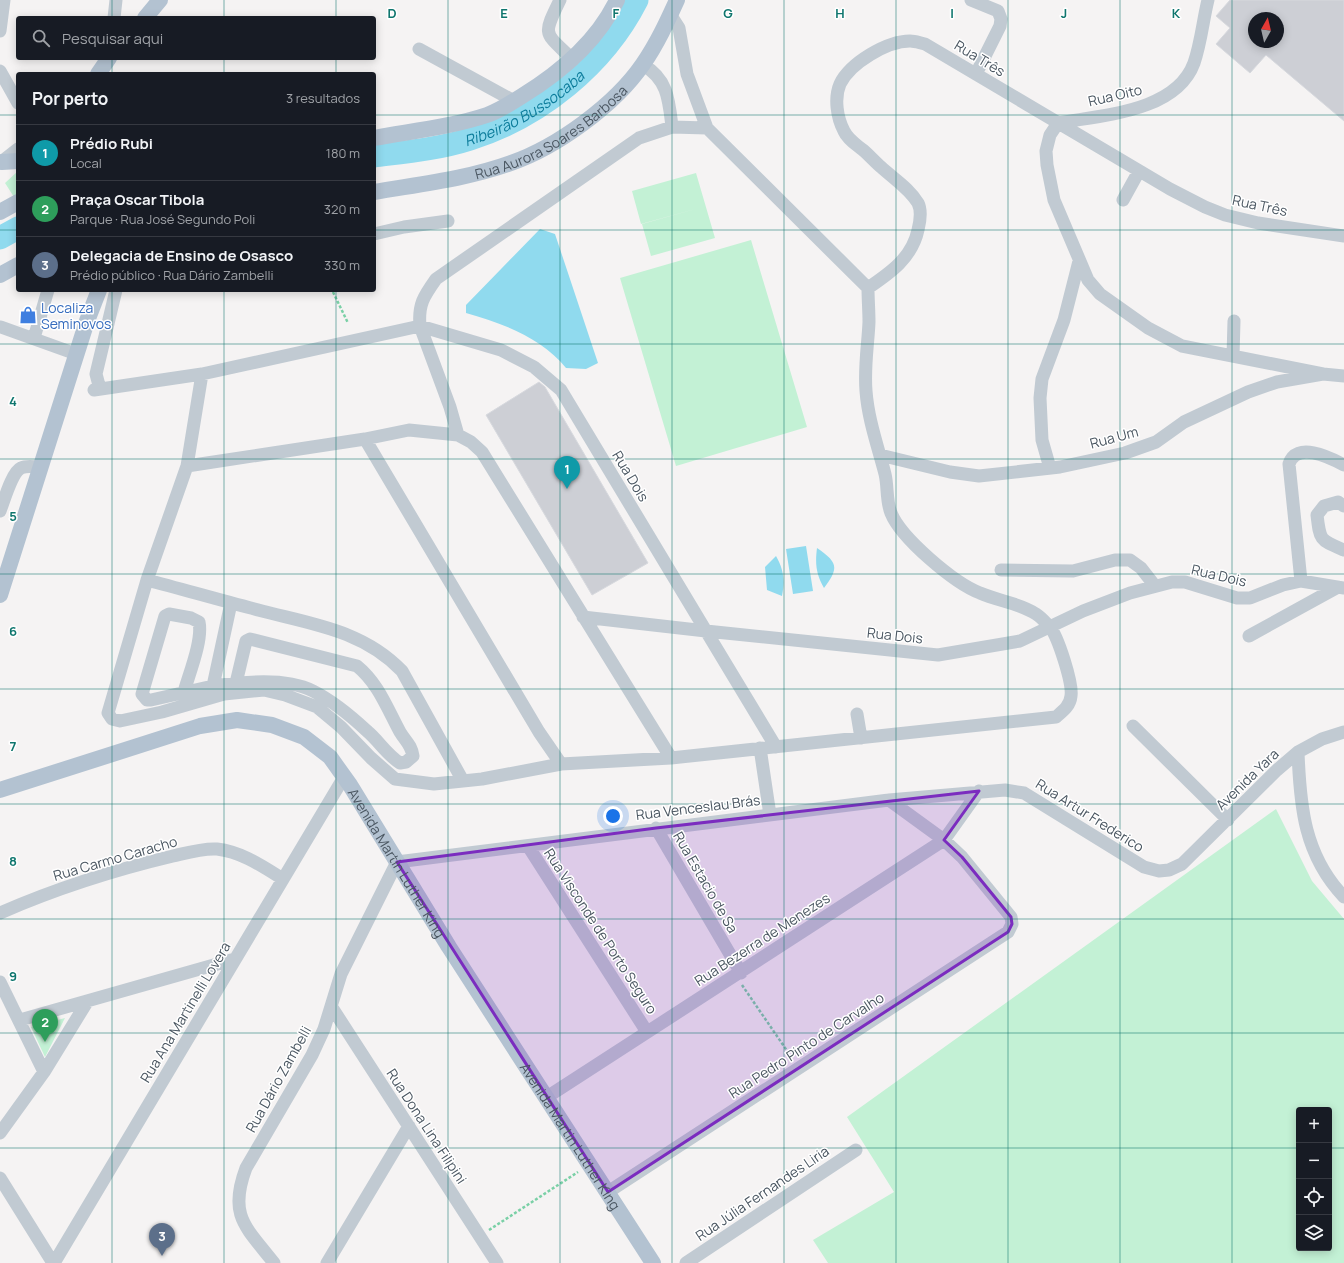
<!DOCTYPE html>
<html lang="pt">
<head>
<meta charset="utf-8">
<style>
	:root { --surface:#171b24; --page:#20242c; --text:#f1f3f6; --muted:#9ea1a6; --line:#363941; --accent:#1a73e8 }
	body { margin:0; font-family:Manrope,sans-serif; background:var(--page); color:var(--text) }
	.controls { position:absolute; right:12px; bottom:12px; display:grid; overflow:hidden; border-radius:4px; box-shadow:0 2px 10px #0003 }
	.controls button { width:36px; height:36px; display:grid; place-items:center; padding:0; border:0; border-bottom:1px solid var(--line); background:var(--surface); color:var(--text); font:20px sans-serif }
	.compass { position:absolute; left:1248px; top:12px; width:36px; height:36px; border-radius:50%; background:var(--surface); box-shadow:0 2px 10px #0003; rotate:8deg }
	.you { position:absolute; left:613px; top:816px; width:14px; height:14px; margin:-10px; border:3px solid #fff; border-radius:50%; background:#1a73e8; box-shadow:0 0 0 6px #1a73e833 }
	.badge { display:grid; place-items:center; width:26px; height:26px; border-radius:50%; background:var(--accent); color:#fff; font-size:13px; font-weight:700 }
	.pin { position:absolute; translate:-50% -33px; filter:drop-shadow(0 1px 2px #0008) }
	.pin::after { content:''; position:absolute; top:21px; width:14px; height:12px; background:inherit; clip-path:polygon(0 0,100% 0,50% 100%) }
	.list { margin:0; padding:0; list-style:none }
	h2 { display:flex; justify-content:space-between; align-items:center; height:52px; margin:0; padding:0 16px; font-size:17px }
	h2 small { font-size:13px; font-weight:400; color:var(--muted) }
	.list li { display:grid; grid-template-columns:26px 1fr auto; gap:12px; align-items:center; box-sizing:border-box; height:56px; padding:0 16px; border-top:1px solid var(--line) }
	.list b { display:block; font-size:15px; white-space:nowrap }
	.list p { margin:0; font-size:13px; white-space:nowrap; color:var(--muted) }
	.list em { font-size:13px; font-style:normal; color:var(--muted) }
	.icon { flex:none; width:22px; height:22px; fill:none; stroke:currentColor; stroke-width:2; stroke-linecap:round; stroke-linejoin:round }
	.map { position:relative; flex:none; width:1344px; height:1263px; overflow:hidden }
	.search { position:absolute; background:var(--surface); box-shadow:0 2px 10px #0003; left:16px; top:16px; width:360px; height:44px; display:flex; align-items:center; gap:10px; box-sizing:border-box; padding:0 14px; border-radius:4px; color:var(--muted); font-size:15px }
	.panel { position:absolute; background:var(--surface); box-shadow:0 2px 10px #0003; left:16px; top:72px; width:360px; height:220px; border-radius:4px }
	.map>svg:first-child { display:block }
</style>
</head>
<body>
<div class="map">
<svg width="1344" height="1263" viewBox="0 0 1344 1263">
	<rect width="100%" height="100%" fill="#f5f3f3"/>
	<path fill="#c3f1d5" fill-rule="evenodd" d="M18,171V194L14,197L5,183Z
		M696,173L715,238L651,256L642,224L699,208L641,224L632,191Z
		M751,240L807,427L676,466L620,278Z
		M1276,809L1312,881L1344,919V1263H828L813,1240L894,1192L847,1117ZM1299,1110H1329V1248H1299Z
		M65,1018L45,1057L31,1027Z"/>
	<path fill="#90daee" d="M540,229L555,234L598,363L586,369L566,368C542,338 502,323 466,313V305Z
		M806,546L813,591L793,594L786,549Z
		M817,548C837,562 840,567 824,588C816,574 815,564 817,548Z
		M776,556C784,570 785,581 782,596L767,590L765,567Z"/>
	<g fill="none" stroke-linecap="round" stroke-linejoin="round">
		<g stroke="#90daee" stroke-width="23">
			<path id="s1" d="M374,156C406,152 439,149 470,139C540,117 604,65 637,0"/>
			<path d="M0,238L18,228"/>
		</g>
	</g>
	<path fill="#cdcfd5" stroke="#d7d9de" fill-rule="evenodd" d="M1230,0H1344V121L1266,55L1250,73L1216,44L1230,28L1216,16ZM1254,18H1278V42H1254Z
		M539,382L545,387L648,563L592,595L486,415Z"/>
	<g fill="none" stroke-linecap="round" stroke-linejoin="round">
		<path stroke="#7ad0a6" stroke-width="2.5" stroke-dasharray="3 2" stroke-linecap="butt" d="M333,292L348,323
			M742,985L792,1058
			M489,1230L578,1172"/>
		<path stroke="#c1cad2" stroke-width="13" d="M560,0C542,37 544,31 573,60
			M971,0L998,11L1001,19L1000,26L976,74
			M1208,0C1203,20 1201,43 1194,63C1176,112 1102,115 1058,123L1050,135L1046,151L1047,165L1054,200L1088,280L1100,294L1148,328L1182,346L1323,374
			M670,14L679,28L687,74L707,128
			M114,18L116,0
			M0,31L4,0
			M419,49L514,101
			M643,65C668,79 669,101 672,127
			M0,71L18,103
			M0,163L18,149
			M1123,200L1139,171
			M374,234L404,227L448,221
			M868,288C890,273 912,258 918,230C920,222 922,211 918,203C909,188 894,179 881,167C875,162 870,156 863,150C857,145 848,140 844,131C837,118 834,98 840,84C850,63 887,41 910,41C915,41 920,43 925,44L1170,189L1205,207L1225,215L1258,223L1344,236
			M1,327L76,354
			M34,338L48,290
			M1233,356L1234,321
			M202,374L187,466L147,580L108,713L112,719L120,721L162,712L224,694L264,690L285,695L317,707L341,727L371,758L395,779L434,784L482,779L561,764
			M100,389L96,374L116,290
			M94,390L202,374L420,326L501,350L534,367L561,390L706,631L938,655L1020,641L1083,611L1130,593L1172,582H1185L1237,598H1250L1283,585L1301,581L1344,588
			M365,439L539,732L561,764L671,758L1056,717C1063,711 1070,706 1071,696C1073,683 1058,637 1050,627C1046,623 1041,617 1036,614C1020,603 998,601 980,593C954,583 901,538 891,513C886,501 888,486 885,474C878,447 868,419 866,391C864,367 868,345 869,322C869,311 868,299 868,288L707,128L672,127L639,138L436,279C424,296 418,304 420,326L450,407L458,435
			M880,455L950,472L979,476L1060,467L1125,453L1156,442L1184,422L1248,392L1277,382L1323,374L1344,376
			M187,466L365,439L409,430L458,435L471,442L482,452L671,758
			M1050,468L1042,440L1040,398L1042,379L1064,320L1079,261
			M1344,506L1338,502L1324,506L1317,515C1320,541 1320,540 1344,550
			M0,511C4,501 12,472 21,468C27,465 34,467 40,467
			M1001,570L1073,571L1115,560H1130L1141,568L1155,586
			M147,580C185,590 223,601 262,611C313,624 364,631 402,671L463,781
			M1301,581L1289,464C1296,441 1329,457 1344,465
			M583,617L706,631L776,747
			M1249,636L1338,587
			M213,686C243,682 285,677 313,691C331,700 352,717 367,731C379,741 386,754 400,763L406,762L413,756C411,744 406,742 400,732C387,708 378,683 357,666L250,639L246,641L236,683
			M184,692C189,674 203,640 199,622L191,618L169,614L165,616L142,694L147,700H151L213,686L231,603
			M857,714L861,738
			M1133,726L1228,820
			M760,748L770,815
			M1298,752C1300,806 1304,855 1344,897
			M656,828L741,973
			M528,846L647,1032
			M0,913C55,889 114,870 173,856C186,853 203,848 217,849C242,852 262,866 283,879
			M0,982L44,1072
			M331,1006L497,1263
			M20,1020L235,959
			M547,1097L944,840L979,791
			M0,1133L44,1072L87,1002
			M0,1178L53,1263
			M608,1192L1008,932L1012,924L1011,917L962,857L944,840L889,800
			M54,1263L344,777
			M274,1263C246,1227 228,1216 246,1168L312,1055L324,1029L341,974L397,862L889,800L1005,790L1024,793L1144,867L1159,871L1169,870L1182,864L1277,770L1298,752L1322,739L1344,732
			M327,1263L409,1126
			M686,1263L856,1150"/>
		<g stroke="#b3c2d1" stroke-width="16">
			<path d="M145,18L160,0"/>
			<path d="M98,74L109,58"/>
			<path d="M374,138C412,131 451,127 487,115C499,111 511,103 522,96C561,72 597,42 617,0"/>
			<path d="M2,162L18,161"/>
			<path id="s2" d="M374,192C420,184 467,179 511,163C557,147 615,105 643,64C657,44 667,22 677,0"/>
			<path d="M0,212L18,202"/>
			<path d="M0,275L18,265"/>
			<path d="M0,595L87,321L99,290"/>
			<path id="s3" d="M0,790L200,726L237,720L272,725L304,737L330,757L350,785L449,947L653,1263"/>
		</g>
	</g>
	<path fill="#7b2cbf" fill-opacity="0.2" stroke="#7b2cbf" stroke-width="3" stroke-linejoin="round" d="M979,791L944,840L962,857L1011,917L1012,924L1008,932L608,1192L397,862L656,828Z"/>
	<path fill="none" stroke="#0f766e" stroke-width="1" stroke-opacity="0.55" d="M112,0V18M224,0V18M336,0V18M448,0V1263M560,0V1263M672,0V1263M784,0V1263M896,0V1263M1008,0V1263M1120,0V1263M1232,0V1263M112,58V74M224,58V74M336,58V74M0,115H18M374,115H1344M0,230H18M374,230H1344M112,290V1263M224,290V1263M336,290V1263M0,344H1344M0,459H1344M0,574H1344M0,689H1344M0,804H1344M0,919H1344M0,1033H1344M0,1148H1299M1329,1148H1344"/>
	<defs>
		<g id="shop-bare" transform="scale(1.38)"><path d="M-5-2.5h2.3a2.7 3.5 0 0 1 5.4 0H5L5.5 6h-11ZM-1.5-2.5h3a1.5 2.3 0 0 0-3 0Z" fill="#3f7fe0" stroke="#fff" stroke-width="2.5" paint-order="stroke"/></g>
	</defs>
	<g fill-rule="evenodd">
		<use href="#shop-bare" x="28" y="315"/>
	</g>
	<g text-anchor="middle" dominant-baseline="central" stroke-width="3" stroke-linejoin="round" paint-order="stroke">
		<g font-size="14" fill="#4a5661" stroke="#fff">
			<text transform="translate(980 58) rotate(31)">Rua Três</text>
			<text transform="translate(1115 95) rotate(-13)">Rua Oito</text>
			<text stroke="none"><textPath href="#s2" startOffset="190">Rua Aurora Soares Barbosa</textPath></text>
			<text transform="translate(1260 205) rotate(12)">Rua Três</text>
			<text transform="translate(1114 437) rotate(-15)">Rua Um</text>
			<text transform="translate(631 476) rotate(59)">Rua Dois</text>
			<text transform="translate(1219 575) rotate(13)">Rua Dois</text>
			<text transform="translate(895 635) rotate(6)">Rua Dois</text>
			<text transform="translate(1247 779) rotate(-44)">Avenida Yara</text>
			<text transform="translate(698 807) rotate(-7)">Rua Venceslau Brás</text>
			<text transform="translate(1090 815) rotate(32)">Rua Artur Frederico</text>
			<text transform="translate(115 858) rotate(-16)">Rua Carmo Caracho</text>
			<text stroke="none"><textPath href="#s3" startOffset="475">Avenida Martin Luther King</textPath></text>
			<text transform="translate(706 882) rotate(60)">Rua Estacio de Sa</text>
			<text transform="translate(601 931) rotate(57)">Rua Visconde de Porto Seguro</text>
			<text transform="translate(762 939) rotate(-33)">Rua Bezerra de Menezes</text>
			<text transform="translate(185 1012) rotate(-59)">Rua Ana Martinelli Lovera</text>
			<text transform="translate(806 1045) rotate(-33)">Rua Pedro Pinto de Carvalho</text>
			<text transform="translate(278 1079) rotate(-61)">Rua Dário Zambelli</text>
			<text transform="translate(427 1126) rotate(57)">Rua Dona Lina Filipini</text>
			<text stroke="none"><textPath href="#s3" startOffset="799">Avenida Martin Luther King</textPath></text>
			<text transform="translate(762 1193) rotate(-34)">Rua Júlia Fernandes Liria</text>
		</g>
		<g font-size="14" fill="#366cbe" stroke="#fff" text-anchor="start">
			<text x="41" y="307">Localiza<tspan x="41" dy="16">Seminovos</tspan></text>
		</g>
		<g font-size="15" font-style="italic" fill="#0c7c9b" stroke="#fff">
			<text stroke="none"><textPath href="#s1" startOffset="160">Ribeirão Bussocaba</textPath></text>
		</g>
	</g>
	<g font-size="13" text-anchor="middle" font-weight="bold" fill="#0f766e" stroke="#fff" stroke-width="3" stroke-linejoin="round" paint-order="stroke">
		<text x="392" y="18">D</text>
		<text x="504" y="18">E</text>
		<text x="616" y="18">F</text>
		<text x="728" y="18">G</text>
		<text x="840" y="18">H</text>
		<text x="952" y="18">I</text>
		<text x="1064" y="18">J</text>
		<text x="1176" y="18">K</text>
		<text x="13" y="406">4</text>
		<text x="13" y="521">5</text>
		<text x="13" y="636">6</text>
		<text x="13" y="751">7</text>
		<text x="13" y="866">8</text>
		<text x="13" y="981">9</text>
	</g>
</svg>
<div class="controls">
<button>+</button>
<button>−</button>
<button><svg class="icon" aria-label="locate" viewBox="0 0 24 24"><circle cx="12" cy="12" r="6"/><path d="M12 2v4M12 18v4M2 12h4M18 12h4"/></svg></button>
<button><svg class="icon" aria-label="layers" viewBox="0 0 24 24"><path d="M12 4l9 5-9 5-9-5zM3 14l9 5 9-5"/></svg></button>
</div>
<svg class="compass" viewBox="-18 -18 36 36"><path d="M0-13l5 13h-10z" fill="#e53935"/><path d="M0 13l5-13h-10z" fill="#9ea1a6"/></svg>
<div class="you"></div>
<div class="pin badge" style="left:567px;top:489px;background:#0f9aa8">1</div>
<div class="pin badge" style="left:45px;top:1042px;background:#2e9e5b">2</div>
<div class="pin badge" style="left:162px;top:1256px;background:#5c6f8a">3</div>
<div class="search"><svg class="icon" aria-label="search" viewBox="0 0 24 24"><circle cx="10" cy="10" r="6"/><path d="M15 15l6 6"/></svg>Pesquisar aqui</div>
<section class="panel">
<h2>Por perto<small>3 resultados</small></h2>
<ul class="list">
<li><span class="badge" style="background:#0f9aa8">1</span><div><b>Prédio Rubi</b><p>Local</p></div><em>180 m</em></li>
<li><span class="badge" style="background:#2e9e5b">2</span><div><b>Praça Oscar Tibola</b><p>Parque · Rua José Segundo Poli</p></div><em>320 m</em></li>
<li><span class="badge" style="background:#5c6f8a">3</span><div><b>Delegacia de Ensino de Osasco</b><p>Prédio público · Rua Dário Zambelli</p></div><em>330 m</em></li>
</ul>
</section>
</div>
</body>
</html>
